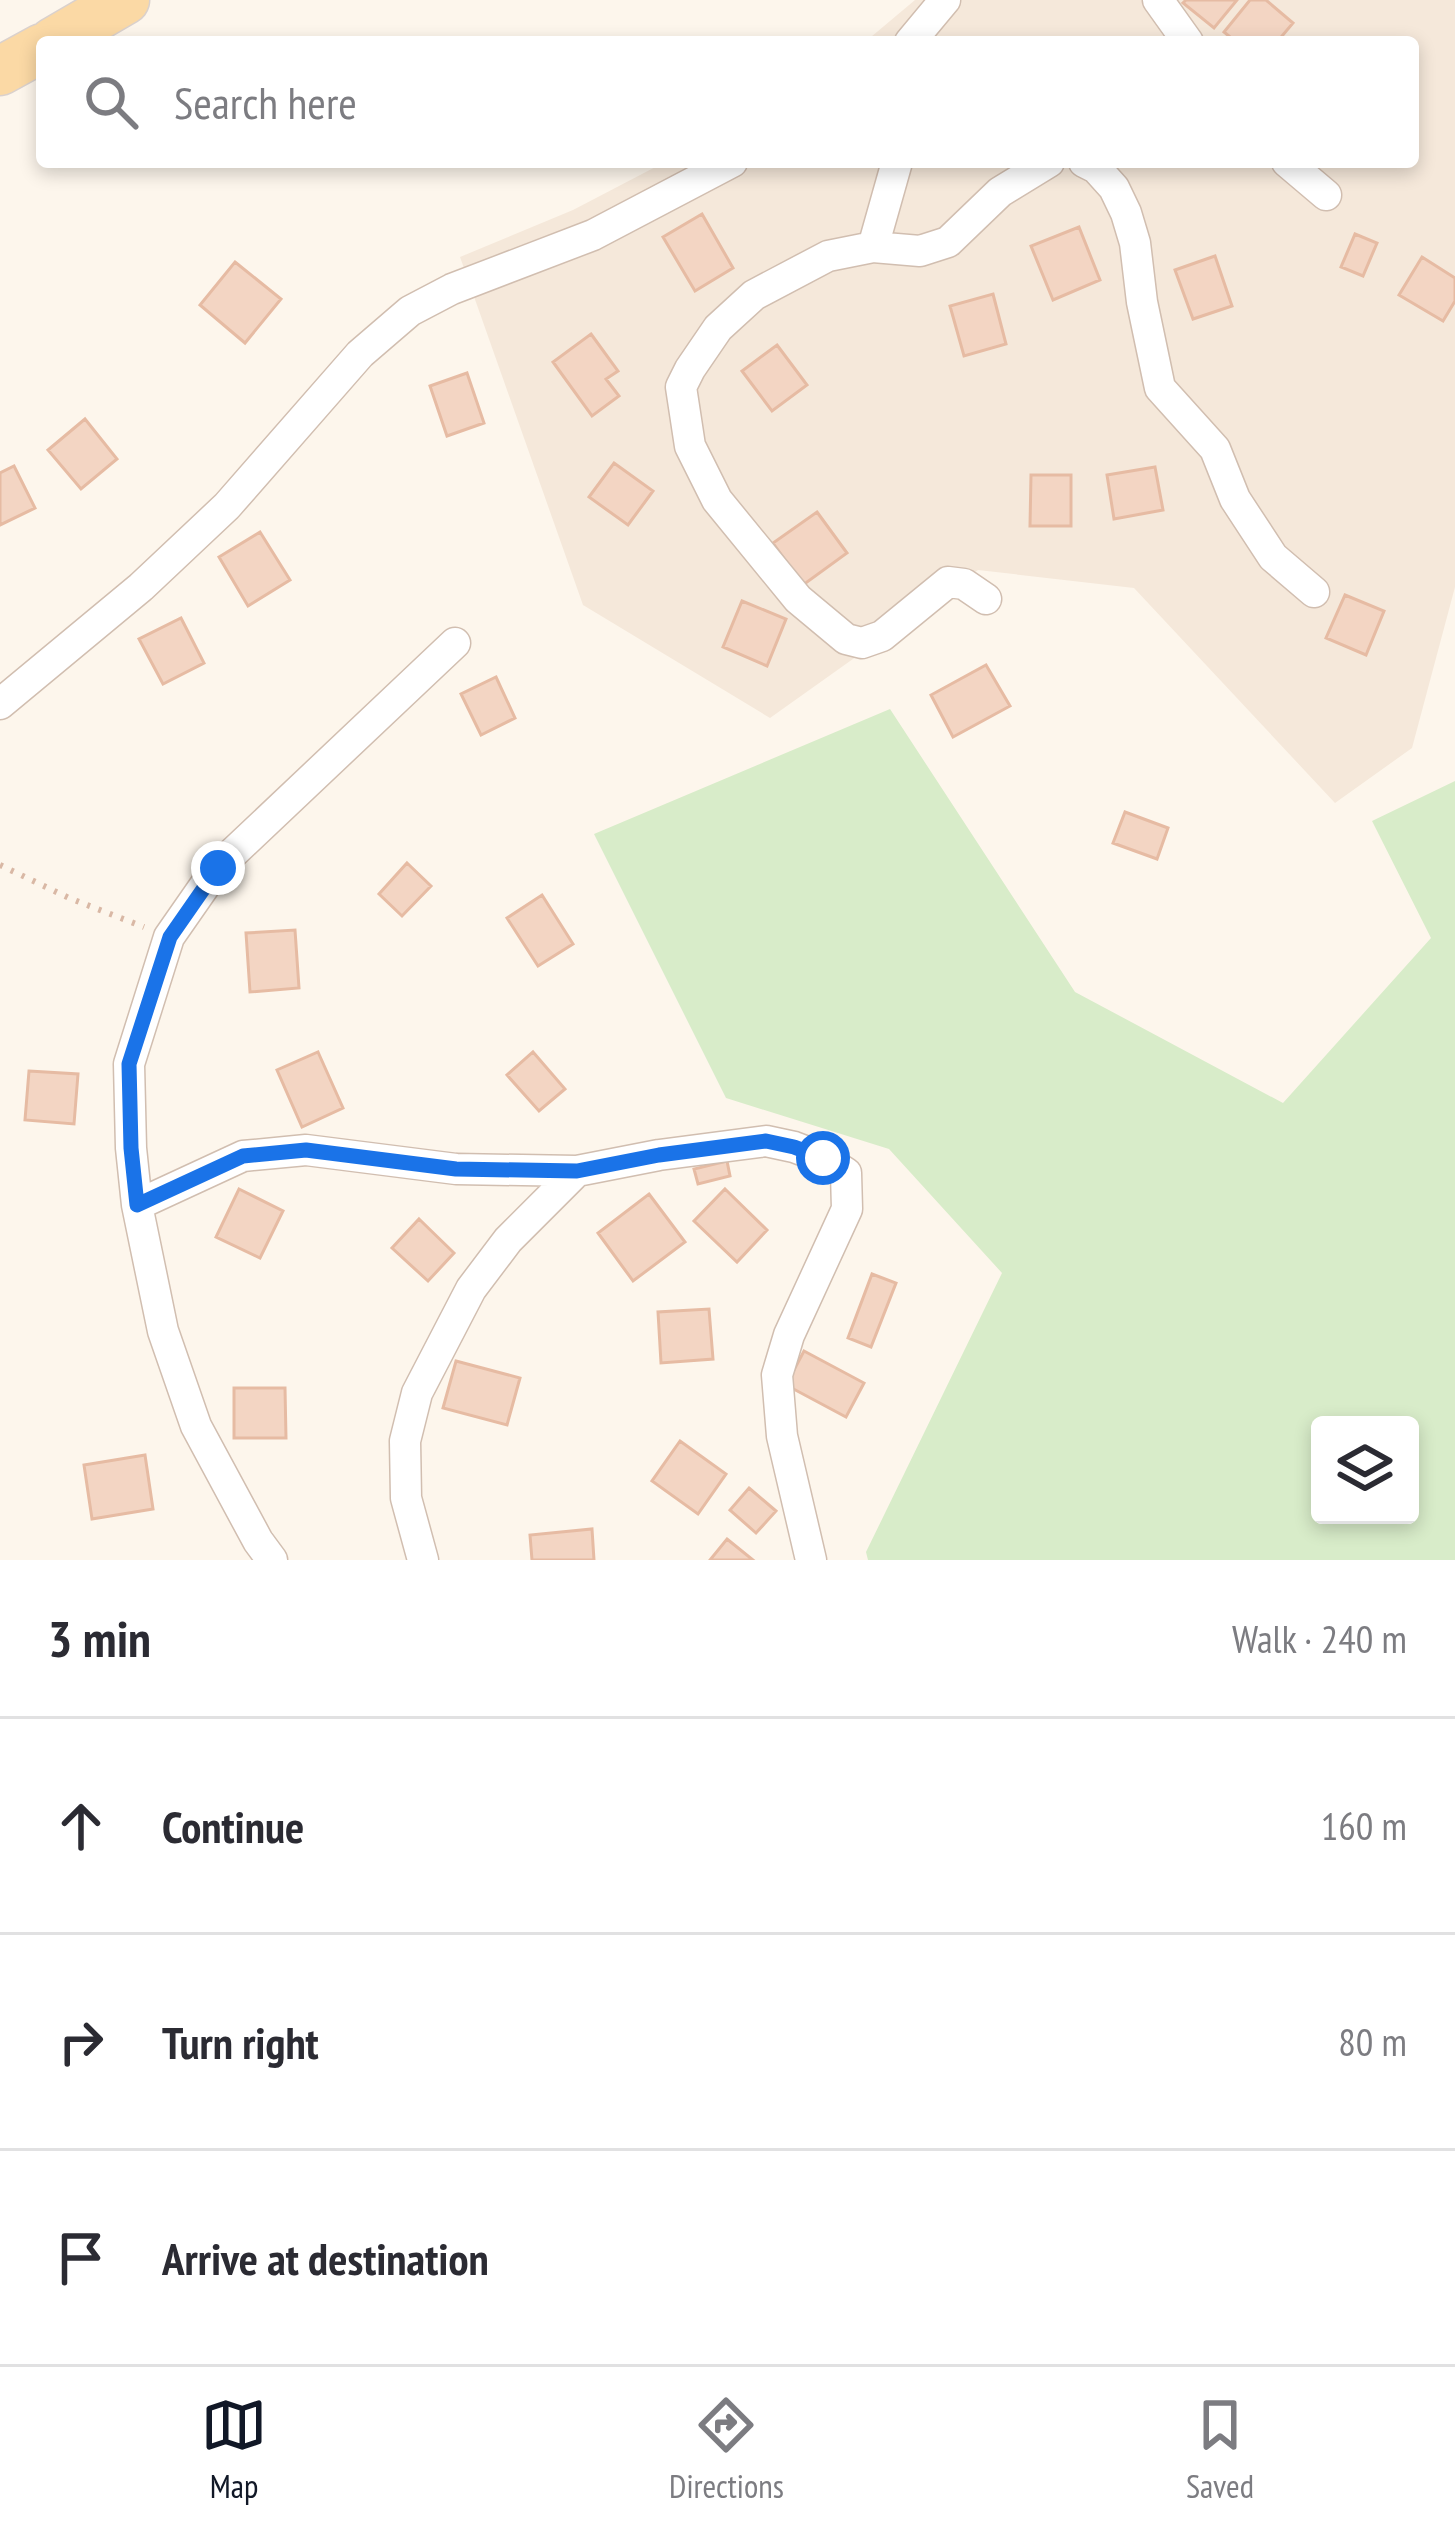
<!DOCTYPE html>
<html lang="en">
<head>
<meta charset="utf-8">
<style>
	:root { --surface:#fff; --page:#f7f7f7; --text:#2b2b33; --muted:#7c7c81; --line:#e1e1e2; --accent:#111827 }
	body { margin:0; font-family:"PT Sans Narrow",sans-serif; background:var(--page); color:var(--text) }
	.controls { position:absolute; right:36px; bottom:36px; display:grid; overflow:hidden; border-radius:12px; box-shadow:0 6px 18px #0003 }
	.controls button { width:108px; height:108px; display:grid; place-items:center; padding:0; border:0; border-bottom:3px solid var(--line); background:var(--surface); color:var(--text); font:60px sans-serif }
	.stop { position:absolute; width:36px; height:36px; margin:-27px; border:9px solid #1a73e8; border-radius:50%; background:#fff }
	.stop.end { background:#1a73e8; border-color:#fff; box-shadow:0 3px 12px #0008 }
	.list { margin:0; padding:0; list-style:none }
	h2 { display:flex; justify-content:space-between; align-items:center; height:156px; margin:0; padding:0 48px; font-size:51px }
	h2 small { font-size:39px; font-weight:400; color:var(--muted) }
	.list li { display:grid; grid-template-columns:78px 1fr auto; gap:36px; align-items:center; box-sizing:border-box; height:216px; padding:0 48px; border-top:3px solid var(--line) }
	.list b { display:block; font-size:45px; white-space:nowrap }
	.list em { font-size:39px; font-style:normal; color:var(--muted) }
	.icon { flex:none; width:66px; height:66px; fill:none; stroke:currentColor; stroke-width:2; stroke-linecap:round; stroke-linejoin:round }
	.map { position:relative; flex:none; width:1455px; height:1560px; overflow:hidden }
	.search { position:absolute; background:var(--surface); box-shadow:0 6px 18px #0003; left:36px; right:36px; top:36px; height:132px; display:flex; align-items:center; gap:30px; box-sizing:border-box; padding:0 42px; border-radius:12px; color:var(--muted); font-size:45px }
	.sheet { height:804px; background:var(--surface) }
	nav { display:flex; justify-content:space-around; align-items:center; box-sizing:border-box; height:168px; border-top:3px solid var(--line); background:var(--surface); font-size:33px; color:var(--muted) }
	nav a { display:grid; justify-items:center; gap:6px }
	nav .on { color:var(--accent) }
	.map>svg:first-child { display:block }
</style>
</head>
<body>
<div class="map">
<svg width="1455" height="1560" viewBox="0 0 1455 1560">
	<rect width="100%" height="100%" fill="#fdf6ec"/>
	<path fill="#f5e8da" d="M915,0H1455V587L1412,748L1335,803L1134,588L978,570L770,718L583,605L460,257L573,210L665,162H1413V42H865Z"/>
	<path fill="#d8ecc9" fill-rule="evenodd" d="M890,709L1075,992L1283,1103L1431,938L1372,821L1455,781V1560H868L866,1552L1002,1273L889,1149L726,1098L594,834ZM1320,1425H1410V1515H1320Z"/>
	<path fill="#f3d5c3" stroke="#e6bba3" stroke-width="3" d="M1186,0H1237L1214,28L1183,3Z
		M1250,0H1266L1293,23L1277,42H1236L1224,32Z
		M702,214L733,268L695,291L663,237Z
		M1079,227L1100,280L1053,300L1031,246Z
		M1355,234L1377,243L1363,276L1341,267Z
		M1215,256L1232,306L1193,319L1175,270Z
		M1422,257L1455,278V301L1443,321L1399,295Z
		M235,262L281,299L245,343L200,305Z
		M993,294L1006,344L964,356L950,306Z
		M591,334L618,371L606,379L619,396L592,416L553,362Z
		M777,345L807,385L772,411L742,371Z
		M467,373L484,423L447,436L430,386Z
		M85,419L117,459L81,489L48,450Z
		M614,463L653,491L628,525L589,497Z
		M14,466L35,508L0,525V473Z
		M1155,467L1163,510L1114,519L1107,475Z
		M1031,475H1071V526H1030Z
		M817,512L847,553L803,585L773,543Z
		M260,532L290,580L248,606L219,557Z
		M1345,595L1384,611L1366,655L1326,638Z
		M742,601L786,619L767,666L723,647Z
		M181,618L204,663L163,684L139,639Z
		M986,665L1010,706L953,737L931,695Z
		M496,677L515,718L481,735L461,694Z
		M1125,812L1168,828L1157,859L1113,843Z
		M407,863L431,886L402,916L379,894Z
		M542,895L573,944L538,966L507,918Z
		M295,930L299,988L250,992L246,933Z
		M318,1052L343,1108L302,1127L277,1070Z
		M533,1052L565,1089L539,1111L507,1075Z
		M29,1071L78,1074L74,1124L25,1120Z
		M727,1161L730,1176L698,1184L694,1169Z
		M239,1189L283,1211L260,1258L216,1237Z
		M725,1189L767,1230L737,1262L694,1221Z
		M649,1194L685,1242L633,1281L598,1233Z
		M419,1219L454,1253L428,1281L392,1248Z
		M872,1274L896,1283L871,1347L848,1338Z
		M709,1309L713,1359L661,1363L658,1312Z
		M804,1351L864,1383L846,1417L786,1385Z
		M456,1361L520,1378L507,1425L443,1408Z
		M234,1388H285L286,1438H234Z
		M680,1441L726,1474L698,1514L652,1481Z
		M145,1455L153,1509L92,1519L84,1465Z
		M749,1488L776,1511L756,1533L730,1510Z
		M592,1529L594,1560H532L530,1535Z
		M727,1539L753,1560H710Z"/>
	<g fill="none" stroke-linecap="round" stroke-linejoin="round">
		<g stroke="#d1beb0" stroke-width="33">
			<path id="minor" d="M1158,0L1188,42
				M910,42L945,0
				M1084,162L1096,168L1114,188L1126,213L1135,243L1142,302L1160,388L1215,449L1235,499L1273,557L1314,592
				M1287,162L1326,195
				M873,247L897,162
				M986,599L964,584L948,582L882,636L862,643L846,639L798,599L717,500L690,446L681,387L690,369L718,328L754,295L828,256L873,247L920,251L948,242L1000,192L1049,162
				M0,704L141,587L227,506L360,354L410,311L452,289L593,235L732,162
				M137,1205L243,1156L306,1150L456,1169L577,1171L659,1155L766,1141L794,1147L823,1158L846,1173L847,1209L789,1335L777,1375L782,1436L811,1560
				M272,1560L258,1541L196,1426L163,1331L137,1205L131,1148L129,1064L169,937L217,868L455,643
				M423,1560L406,1498L405,1441L417,1393L471,1289L508,1240L577,1171"/>
		</g>
		<g stroke="#dad1cd" stroke-width="51">
			<path id="primary" d="M53,42L125,0
				M0,71L42,48"/>
		</g>
		<path stroke="#d9b8a5" stroke-width="6" stroke-dasharray="3 9" stroke-linecap="butt" d="M0,865L69,898L144,927"/>
		<use href="#minor" stroke="#fff" stroke-width="30"/>
		<use href="#primary" stroke="#fbd9a5" stroke-width="48"/>
	</g>
	<g fill="none" stroke-linecap="round" stroke-linejoin="round">
		<path stroke="#1a73e8" stroke-width="15" d="M218,868L170,937L129,1064L131,1148L137,1205L243,1156L306,1150L456,1169L577,1171L659,1155L766,1141L794,1147L823,1158"/>
	</g>
</svg>
<div class="controls">
<button><svg class="icon" aria-label="layers" viewBox="0 0 24 24"><path d="M12 4l9 5-9 5-9-5zM3 14l9 5 9-5"/></svg></button>
</div>
<div class="stop" style="left:823px;top:1158px"></div>
<div class="stop end" style="left:218px;top:868px"></div>
<div class="search"><svg class="icon" aria-label="search" viewBox="0 0 24 24"><circle cx="10" cy="10" r="6"/><path d="M15 15l6 6"/></svg>Search here</div>
</div>
<section class="sheet">
<h2>3 min<small>Walk · 240 m</small></h2>
<ul class="list">
<li><svg class="icon" aria-label="ahead" viewBox="0 0 24 24"><path d="M12 20V5M6 11l6-6 6 6"/></svg><div><b>Continue</b></div><em>160 m</em></li>
<li><svg class="icon" aria-label="right" viewBox="0 0 24 24"><path d="M7 20v-9h11M14 6l5 5-5 5"/></svg><div><b>Turn right</b></div><em>80 m</em></li>
<li><svg class="icon" aria-label="arrive" viewBox="0 0 24 24"><path d="M6 21V4h12l-3 4 3 4H6"/></svg><div><b>Arrive at destination</b></div></li>
</ul>
</section>
<nav>
<a class="on"><svg class="icon" aria-label="map" viewBox="0 0 24 24"><path d="M3 6l6-2 6 2 6-2v14l-6 2-6-2-6 2zM9 4v14M15 6v14"/></svg>Map</a>
<a><svg class="icon" aria-label="directions" viewBox="0 0 24 24"><path d="M12 3l9 9-9 9-9-9zM9 14v-3h6M13 9l2 2-2 2"/></svg>Directions</a>
<a><svg class="icon" aria-label="saved" viewBox="0 0 24 24"><path d="M7 4h10v16l-5-4-5 4z"/></svg>Saved</a>
</nav>
</body>
</html>
